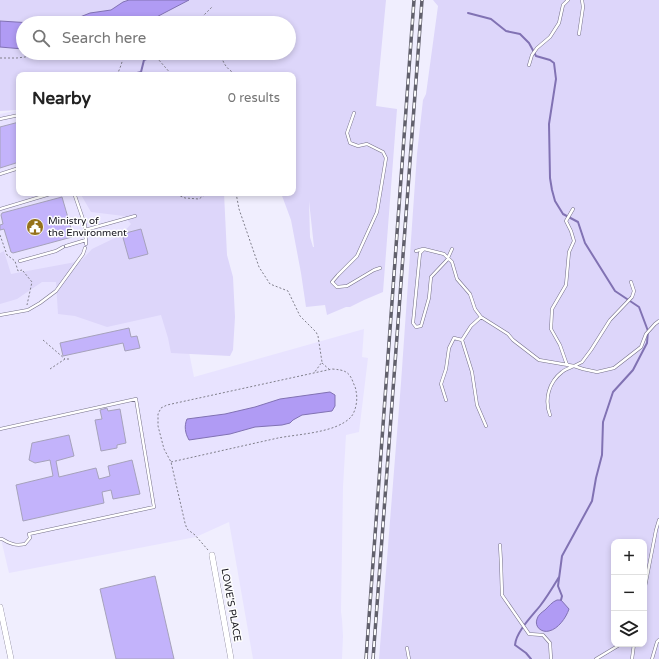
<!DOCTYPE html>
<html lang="en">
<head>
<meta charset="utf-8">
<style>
	:root { --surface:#fff; --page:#f6f6f6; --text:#222; --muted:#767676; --line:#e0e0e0 }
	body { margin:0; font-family:"Varela Round",sans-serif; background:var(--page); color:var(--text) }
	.controls { position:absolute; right:12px; bottom:12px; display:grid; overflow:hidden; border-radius:8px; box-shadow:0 2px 6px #0003 }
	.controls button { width:36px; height:36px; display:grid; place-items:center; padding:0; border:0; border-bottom:1px solid var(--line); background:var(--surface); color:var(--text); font:20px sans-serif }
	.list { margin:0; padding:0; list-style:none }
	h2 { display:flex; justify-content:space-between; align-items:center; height:52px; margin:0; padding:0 16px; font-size:17px }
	h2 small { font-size:13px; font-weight:400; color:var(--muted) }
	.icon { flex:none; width:22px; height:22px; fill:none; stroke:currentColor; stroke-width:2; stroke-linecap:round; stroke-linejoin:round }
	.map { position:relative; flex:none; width:659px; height:659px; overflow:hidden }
	.search { position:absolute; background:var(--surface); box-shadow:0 2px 6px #0003; left:16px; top:16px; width:280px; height:44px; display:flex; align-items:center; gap:10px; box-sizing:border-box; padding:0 14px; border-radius:22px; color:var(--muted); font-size:15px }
	.panel { position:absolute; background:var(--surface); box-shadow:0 2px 6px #0003; left:16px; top:72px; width:280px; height:124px; border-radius:8px }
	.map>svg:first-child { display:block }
</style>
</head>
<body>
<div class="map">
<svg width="659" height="659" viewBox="0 0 659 659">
	<rect width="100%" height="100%" fill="#f0eefe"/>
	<path fill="#e8e3ff" d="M19,110V193H157L194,377L364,329L362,357L368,358L359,432L346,435L343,487L341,612L342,619L343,636L342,659H253L229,522L196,537L9,573L0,535V114Z"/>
	<path fill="#ddd6fa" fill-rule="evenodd" d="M0,0H386L376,106L397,109L383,292L364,300L350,307H346L327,315L325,305L306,307L301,273L291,220L281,193H293V75H19V110L0,111ZM23,23H289V53H23ZM309,201L314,247H313L310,237Z
		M433,0H659V659H379L401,383L417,154L423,100L426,94L438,6ZM614,542H644V644H614Z
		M80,193H224L227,255L233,277L235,317L233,350L230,356L171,353L168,338L161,315L107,327L75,316L58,314L56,282H42L17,299L0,304V253L4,251L11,274L81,261L92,249L121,235L131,224L124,216L91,212Z"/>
	<path fill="#b09bf4" stroke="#8172b3" d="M129,0H189L145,23H33L58,17H80L90,13L111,10L123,2Z
		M0,21L32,23H23V49L0,47Z
		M330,392L335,395V406L332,411L302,415L293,420L290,423L282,425L255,427L230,434L189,440C185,433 184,426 187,419L225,414L255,407L280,399Z
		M557,600H561L569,609C566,618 558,629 549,631C542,633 534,627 537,619C538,615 542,612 545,610C549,606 552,602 557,600Z"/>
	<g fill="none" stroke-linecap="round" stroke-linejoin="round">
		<path stroke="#8172b3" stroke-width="2" d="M468,13L491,19L506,31L520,34L529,43L536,56L550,60L554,63L556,79L549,124L550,178L552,190L555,201L563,214L578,222L585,243L615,291L639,307L648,331L647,343L633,370L613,392L603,422L602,455L596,478L592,501L562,556L558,586L562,596L561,600
			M152,17L154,23
			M129,75L141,72L144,60L154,56L156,53
			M531,659L526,653L515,645C516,632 532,616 540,606C547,597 553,587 559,577"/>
	</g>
	<path fill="#c3b3fb" stroke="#a6a2bb" d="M19,122V162L0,168V127Z
		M62,197L73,235L72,237L13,253L11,252L4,229L0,230V225L3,224L1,215L2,213Z
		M141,229L148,254L129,259L122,234Z
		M129,328L131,337L137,336L140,348L125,351L123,343L63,356L60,343Z
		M107,408L108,411L120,409L126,443L117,445V448L101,451L95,420L102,419L100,410Z
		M69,435L74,456L56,461L59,477L96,468L99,479L110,476L108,466L132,460L140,494L113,499L111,490L102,492L104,503L23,521L16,485L53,476L50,460L35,463L29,460L32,443Z
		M155,576L174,659H116L100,589Z"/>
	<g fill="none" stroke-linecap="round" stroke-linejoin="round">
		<g stroke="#767289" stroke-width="3.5">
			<path id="service" d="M579,34L583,7L582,0
				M529,65L532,55L537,48L550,37L559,23L563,5L568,0
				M354,113L347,133L350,143L358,146L367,144L383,152L386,158L377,212L357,256L338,275L332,282L337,287L347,286L374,270L380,268
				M0,119L19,115
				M0,174L19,168
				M74,193L85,225L86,244
				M0,209L50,194V193
				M85,230L135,216
				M66,246L86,240
				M452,249L447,260L431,277L429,298L421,326L416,327L413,323L420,253L424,249L444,254L452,262L457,279L470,294L475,309L481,317L508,334L513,340L539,360L574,366L582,362L591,350L610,320L632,297L634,291L631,282
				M416,251L423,249
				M20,261L56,251L63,247
				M0,315L28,310L40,303L56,291L83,254L85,248
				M462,340L472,372L477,405L486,426
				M567,365L560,345L551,329L552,309L566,285L569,252L574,241L571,231L566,221L573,209
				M446,400L441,384L446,369L449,348L454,338L462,340L471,326L481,317
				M550,415C544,399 549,382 562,372C565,369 570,368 574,366L583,369L597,372L614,368L641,347L646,334L655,324L659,321
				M0,429L136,399L154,507L29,534L30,538L25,544C16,546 10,544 2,539H0
				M500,545L501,563L502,595L529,634L543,635L550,643L551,659
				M644,592L656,530L659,520
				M407,648L409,659
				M596,659L621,644
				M632,659L634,644
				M652,659L657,642L659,640"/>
		</g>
		<g stroke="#767289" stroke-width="6">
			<path id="minor" d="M212,555L231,659
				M0,607L11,659"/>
		</g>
		<path stroke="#807f8b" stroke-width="1" stroke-dasharray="2 2" stroke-linecap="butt" d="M200,20L206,23
			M176,23L180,17L193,23
			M196,23L213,6
			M160,53L158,59L172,75
			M221,53C222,63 228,71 238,75
			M0,58H17L56,53
			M117,75L120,68L125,53
			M173,193L185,198L199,199L207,193
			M236,193L239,209L259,267L270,284L288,291L300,316L316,332L318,336L322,362L314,373
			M0,235L7,255L15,261L18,271L22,270
			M23,271L32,282L27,305
			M43,340L65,359
			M322,363L330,370
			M50,369L65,359H69
			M171,462C207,454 242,446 278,438C298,434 336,433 351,417C356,411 358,399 356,391C356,388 354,385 353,382C349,371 344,370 332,369L167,405L161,408L158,414V426L164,449L171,462L185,523L187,529L195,535L208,550"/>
		<use href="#service" stroke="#fff" stroke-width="2.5"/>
		<use href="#minor" stroke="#fff" stroke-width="5.5"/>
		<g stroke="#61606c" stroke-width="3.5">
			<path id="rail" d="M366,659L414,0
				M373,659L422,0"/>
		</g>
		<use href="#rail" stroke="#fdfdfd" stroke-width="2" stroke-dasharray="6" stroke-linecap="butt"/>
	</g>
	<defs>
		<g id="civic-disc" transform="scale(0.9)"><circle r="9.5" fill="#95711a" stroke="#fdfdfd"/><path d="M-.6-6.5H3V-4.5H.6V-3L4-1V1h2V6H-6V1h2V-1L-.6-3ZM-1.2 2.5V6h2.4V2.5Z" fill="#fff"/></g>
	</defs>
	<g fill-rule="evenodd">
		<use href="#civic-disc" x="35" y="227"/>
	</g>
	<g text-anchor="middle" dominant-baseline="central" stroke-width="3" stroke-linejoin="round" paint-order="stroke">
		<g font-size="10" fill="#13121b" stroke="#fdfdfd" text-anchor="start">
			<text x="48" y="221">Ministry of<tspan x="48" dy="12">the Environment</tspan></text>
		</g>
		<g font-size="10" fill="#13121b" stroke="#fdfdfd">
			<text transform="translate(231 605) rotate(80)">LOWE'S PLACE</text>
		</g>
	</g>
</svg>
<div class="controls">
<button>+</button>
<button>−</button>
<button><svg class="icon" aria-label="layers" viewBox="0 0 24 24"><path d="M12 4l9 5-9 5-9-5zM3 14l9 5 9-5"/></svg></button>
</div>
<div class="search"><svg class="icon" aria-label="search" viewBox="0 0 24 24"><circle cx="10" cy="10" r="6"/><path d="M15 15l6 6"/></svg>Search here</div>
<section class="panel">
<h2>Nearby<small>0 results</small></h2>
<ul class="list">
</ul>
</section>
</div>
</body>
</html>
